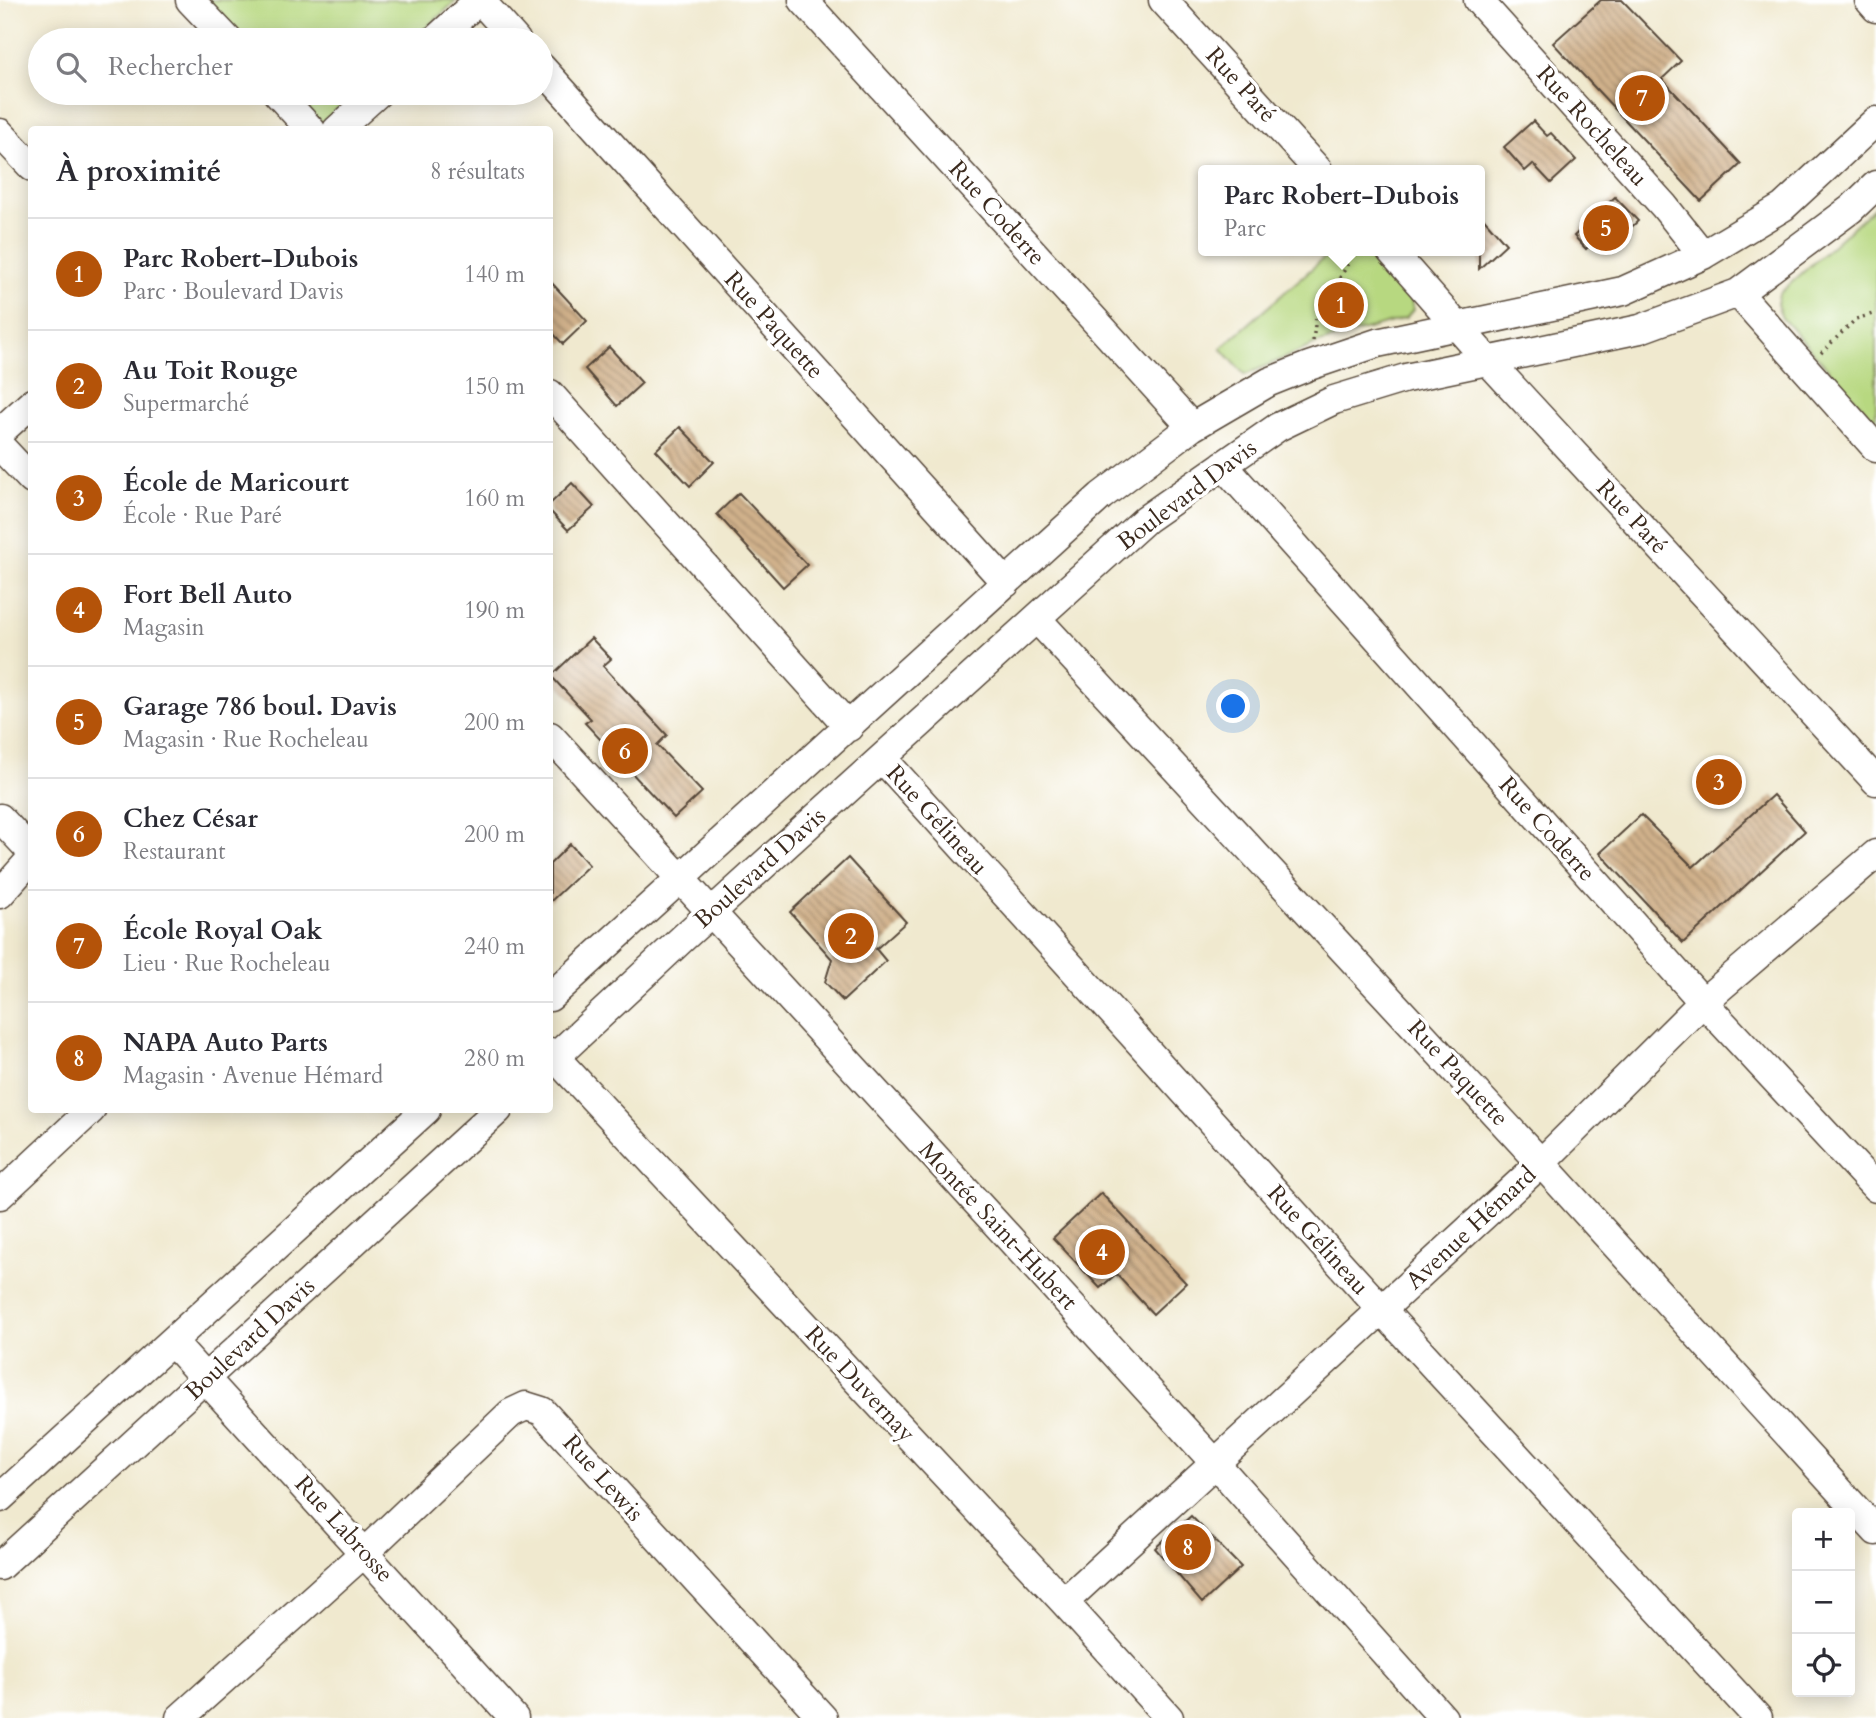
<!DOCTYPE html>
<html lang="fr">
<head>
<meta charset="utf-8">
<style>
	:root { --surface:#fff; --page:#f7f7f7; --text:#2b2b33; --muted:#7c7c81; --line:#e1e1e2; --accent:#b45309 }
	body { margin:0; font-family:Cardo,serif; background:var(--page); color:var(--text) }
	.controls { position:absolute; right:21px; bottom:21px; display:grid; overflow:hidden; border-radius:7px; box-shadow:0 4px 18px #0003 }
	.controls button { width:63px; height:63px; display:grid; place-items:center; padding:0; border:0; border-bottom:2px solid var(--line); background:var(--surface); color:var(--text); font:35px sans-serif }
	.you { position:absolute; left:1234px; top:707px; width:24px; height:24px; margin:-18px; border:5px solid #fff; border-radius:50%; background:#1a73e8; box-shadow:0 0 0 10px #1a73e833 }
	.badge { display:grid; place-items:center; width:46px; height:46px; border-radius:50%; background:var(--accent); color:#fff; font-size:23px; font-weight:700 }
	.pin { position:absolute; translate:-50% -50%; border:4px solid #fff; box-shadow:0 2px 7px #0006 }
	.popup { position:absolute; left:1198px; top:165px; width:287px; height:91px; box-sizing:border-box; display:grid; place-content:center; border-radius:7px; background:var(--surface); filter:drop-shadow(0 2px 5px #0005); font-size:23px; white-space:nowrap; color:var(--muted) }
	.popup b { font-size:26px; color:var(--text) }
	.popup::after { content:''; position:absolute; left:50%; top:100%; margin-left:-14px; border:14px solid transparent; border-top-color:var(--surface) }
	.list { margin:0; padding:0; list-style:none }
	h2 { display:flex; justify-content:space-between; align-items:center; height:91px; margin:0; padding:0 28px; font-size:30px }
	h2 small { font-size:23px; font-weight:400; color:var(--muted) }
	.list li { display:grid; grid-template-columns:46px 1fr auto; gap:21px; align-items:center; box-sizing:border-box; height:112px; padding:0 28px; border-top:2px solid var(--line) }
	.list b { display:block; font-size:26px; white-space:nowrap }
	.list p { margin:0; font-size:23px; white-space:nowrap; color:var(--muted) }
	.list em { font-size:23px; font-style:normal; color:var(--muted) }
	.icon { flex:none; width:38px; height:38px; fill:none; stroke:currentColor; stroke-width:2; stroke-linecap:round; stroke-linejoin:round }
	.map { position:relative; flex:none; width:1876px; height:1718px; overflow:hidden }
	.search { position:absolute; background:var(--surface); box-shadow:0 4px 18px #0003; left:28px; top:28px; width:525px; height:77px; display:flex; align-items:center; gap:18px; box-sizing:border-box; padding:0 24px; border-radius:38px; color:var(--muted); font-size:26px }
	.panel { position:absolute; background:var(--surface); box-shadow:0 4px 18px #0003; left:28px; top:126px; width:525px; height:987px; border-radius:7px }
	.map>svg:first-child { display:block }
</style>
</head>
<body>
<div class="map">
<svg width="1876" height="1718" viewBox="0 0 1876 1718">
	<defs>
		<pattern id="building-back-hatch" width="6" height="6" patternUnits="userSpaceOnUse" patternTransform="scale(1.75)"><rect width="6" height="6" fill="#d0b18b"/><path d="M-1 5l2 2M0 0l6 6M5-1l2 2" fill="none" stroke="#aa9071"/></pattern>
	</defs>
	<rect width="100%" height="100%" fill="#fff"/>
	<filter id="ink" filterUnits="userSpaceOnUse"><feTurbulence type="fractalNoise" baseFrequency=".0143" numOctaves="2"/><feDisplacementMap in="SourceGraphic" scale="14" xChannelSelector="R" yChannelSelector="G"/><feConvolveMatrix kernelMatrix="1 2 1 2 8 2 1 2 1" color-interpolation-filters="sRGB"/></filter>
	<filter id="wash" filterUnits="userSpaceOnUse"><feTurbulence type="fractalNoise" baseFrequency=".00686" numOctaves="4" result="noise"/><feDisplacementMap in="SourceGraphic" scale="28" xChannelSelector="R" yChannelSelector="G"/><feGaussianBlur stdDeviation="1.57" result="paint"/><feColorMatrix in="noise" values="0 0 0 0 0 0 0 0 0 0 0 0 0 0 0 0 0 1.4 0 .05"/><feComposite in="paint" operator="in"/></filter>
	<g filter="url(#wash)">
		<rect width="100%" height="100%" fill="#f0e9cf"/>
		<path fill="#b7d880" stroke="#79814f" stroke-width="2" d="M207,0H457L413,40H243Z
			M291,93H355L320,125Z
			M1876,206V422L1782,318L1777,304L1779,294Z
			M1332,251H1367L1411,299L1413,310L1406,318L1316,344L1245,375L1221,348Z"/>
		<g id="blocks">
			<path fill="url(#building-back-hatch)" d="M1601,0H1622L1681,61L1662,79L1741,164L1701,201L1553,43Z
				M1533,121L1547,136L1551,133L1576,160L1551,183L1533,164L1525,171L1504,147Z
				M1615,197L1638,221L1611,246L1601,235L1586,249L1574,236Z
				M1479,213L1506,244L1479,269Z
				M550,281L587,321L563,344L550,330Z
				M609,347L642,383L617,406L585,369Z
				M680,427L714,462L690,486L656,450Z
				M572,483L594,507L568,530L550,511V504Z
				M739,493L807,565L783,587L717,514Z
				M591,638L611,659L603,666L667,735L657,745L702,792L674,818L585,723L591,719L551,676Z
				M1773,795L1805,831L1683,943L1600,853L1641,815L1693,867Z
				M570,844L589,865L550,902V864Z
				M848,858L906,922L876,949L886,961L843,1001L825,982L832,959L790,912Z
				M1101,1193L1186,1283L1153,1314L1116,1274L1100,1288L1053,1238Z
				M1191,1516L1241,1567L1202,1603L1155,1548Z"/>
		</g>
	</g>
	<g filter="url(#ink)">
		<use href="#blocks" fill-opacity="0" stroke="#564739" stroke-width="2"/>
		<g fill="none" stroke-linecap="round" stroke-linejoin="round">
			<g stroke="#564739" stroke-width="31">
				<path id="minor" d="M190,0L228,40
					M480,0L516,40
					M803,0L1192,427
					M1163,0L1318,170
					M1478,0L1664,206L1703,255
					M1869,0L1876,8
					M435,40L479,0
					M541,67L1006,583
					M277,93L311,130
					M337,130L378,93
					M0,133L32,167
					M1391,251L1489,362L1876,781
					M1738,293L1876,448
					M550,394L849,727
					M0,432L32,403
					M0,446L32,480
					M1223,465L1703,1002L1876,1188
					M1037,619L1541,1163L1876,1531
					M550,736L1215,1463L1443,1718
					M882,758L1382,1310L1758,1718
					M0,818L32,852
					M0,894L32,858
					M550,997L1101,496L1192,427L1269,382L1309,366L1377,343L1623,291L1703,255L1783,207L1876,121
					M550,1052L1064,1602L1169,1718
					M550,1062L683,938L1146,519L1278,427L1334,400L1406,378L1640,329L1738,293L1851,209L1876,185
					M0,1195L91,1110
					M172,1342L514,1718
					M0,1498L426,1110
					M0,1566L498,1110
					M1064,1602L1541,1163L1703,1002L1876,854
					M180,1718L365,1552L511,1413L526,1406L542,1411L823,1718"/>
			</g>
			<path stroke="#564739" stroke-width="3.5" stroke-dasharray="2 5" stroke-linecap="butt" d="M1313,341L1316,317L1347,266L1352,251
				M1821,353L1856,319L1876,313"/>
			<use href="#minor" stroke="#fff" stroke-width="28"/>
		</g>
	</g>
	<g text-anchor="middle" dominant-baseline="central" stroke-width="7" stroke-linejoin="round" paint-order="stroke">
		<g font-size="24" fill="#3b2a1e" stroke="#fff">
			<text transform="translate(1241 85) rotate(48)">Rue Paré</text>
			<text transform="translate(1592 126) rotate(48)">Rue Rocheleau</text>
			<text transform="translate(997 213) rotate(48)">Rue Coderre</text>
			<text transform="translate(774 325) rotate(48)">Rue Paquette</text>
			<text transform="translate(1187 495) rotate(-37)">Boulevard Davis</text>
			<text transform="translate(1632 517) rotate(47)">Rue Paré</text>
			<text transform="translate(937 820) rotate(48)">Rue Gélineau</text>
			<text transform="translate(1547 829) rotate(48)">Rue Coderre</text>
			<text transform="translate(760 868) rotate(-42)">Boulevard Davis</text>
			<text transform="translate(1458 1073) rotate(47)">Rue Paquette</text>
			<text transform="translate(998 1226) rotate(47)">Montée Saint-Hubert</text>
			<text transform="translate(1471 1228) rotate(-43)">Avenue Hémard</text>
			<text transform="translate(1318 1240) rotate(48)">Rue Gélineau</text>
			<text transform="translate(250 1339) rotate(-43)">Boulevard Davis</text>
			<text transform="translate(860 1384) rotate(47)">Rue Duvernay</text>
			<text transform="translate(603 1478) rotate(48)">Rue Lewis</text>
			<text transform="translate(344 1529) rotate(48)">Rue Labrosse</text>
		</g>
	</g>
</svg>
<div class="controls">
<button>+</button>
<button>−</button>
<button><svg class="icon" aria-label="locate" viewBox="0 0 24 24"><circle cx="12" cy="12" r="6"/><path d="M12 2v4M12 18v4M2 12h4M18 12h4"/></svg></button>
</div>
<div class="you"></div>
<div class="pin badge" style="left:1341px;top:305px">1</div>
<div class="popup"><b>Parc Robert-Dubois</b>Parc</div>
<div class="pin badge" style="left:851px;top:936px">2</div>
<div class="pin badge" style="left:1719px;top:782px">3</div>
<div class="pin badge" style="left:1102px;top:1252px">4</div>
<div class="pin badge" style="left:1606px;top:228px">5</div>
<div class="pin badge" style="left:625px;top:751px">6</div>
<div class="pin badge" style="left:1642px;top:98px">7</div>
<div class="pin badge" style="left:1188px;top:1547px">8</div>
<div class="search"><svg class="icon" aria-label="search" viewBox="0 0 24 24"><circle cx="10" cy="10" r="6"/><path d="M15 15l6 6"/></svg>Rechercher</div>
<section class="panel">
<h2>À proximité<small>8 résultats</small></h2>
<ul class="list">
<li><span class="badge">1</span><div><b>Parc Robert-Dubois</b><p>Parc · Boulevard Davis</p></div><em>140 m</em></li>
<li><span class="badge">2</span><div><b>Au Toit Rouge</b><p>Supermarché</p></div><em>150 m</em></li>
<li><span class="badge">3</span><div><b>École de Maricourt</b><p>École · Rue Paré</p></div><em>160 m</em></li>
<li><span class="badge">4</span><div><b>Fort Bell Auto</b><p>Magasin</p></div><em>190 m</em></li>
<li><span class="badge">5</span><div><b>Garage 786 boul. Davis</b><p>Magasin · Rue Rocheleau</p></div><em>200 m</em></li>
<li><span class="badge">6</span><div><b>Chez César</b><p>Restaurant</p></div><em>200 m</em></li>
<li><span class="badge">7</span><div><b>École Royal Oak</b><p>Lieu · Rue Rocheleau</p></div><em>240 m</em></li>
<li><span class="badge">8</span><div><b>NAPA Auto Parts</b><p>Magasin · Avenue Hémard</p></div><em>280 m</em></li>
</ul>
</section>
</div>
</body>
</html>
